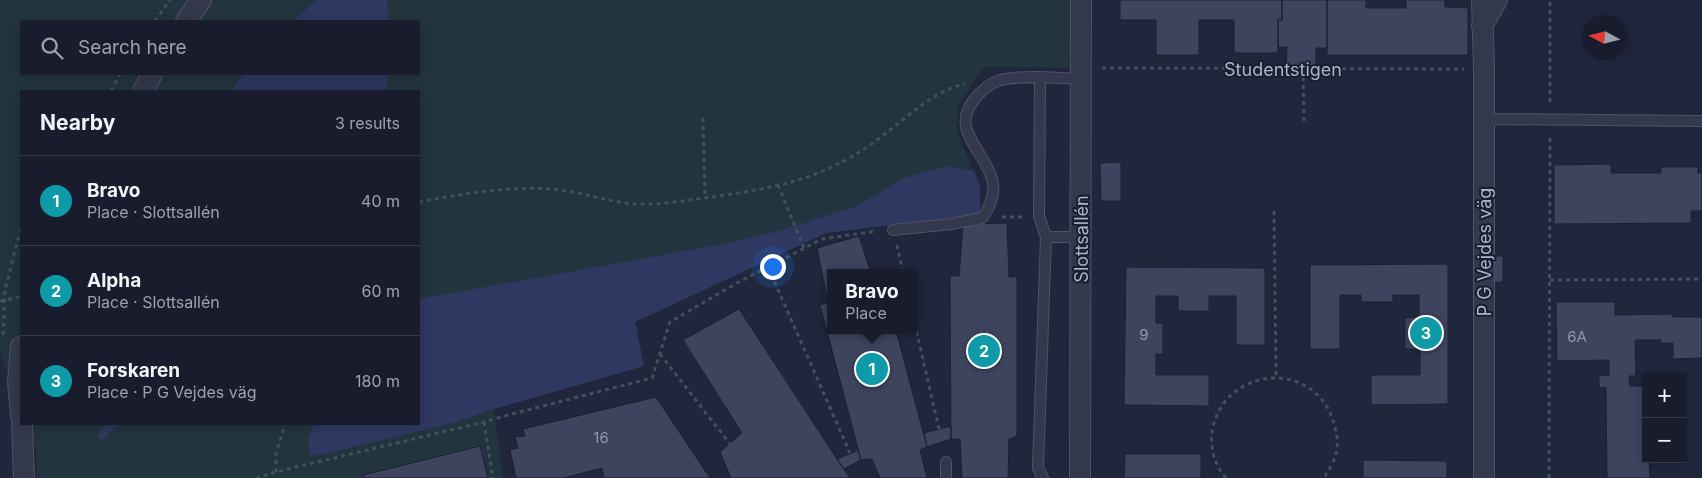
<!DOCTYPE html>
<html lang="en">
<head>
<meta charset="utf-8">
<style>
	:root { --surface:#181c2d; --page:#212535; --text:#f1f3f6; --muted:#9fa1aa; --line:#363a49; --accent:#bca0f2 }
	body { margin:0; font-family:Inter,sans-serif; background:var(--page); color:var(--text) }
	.controls { position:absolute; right:15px; bottom:15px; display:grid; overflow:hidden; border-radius:0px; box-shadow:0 2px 12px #0003 }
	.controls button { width:45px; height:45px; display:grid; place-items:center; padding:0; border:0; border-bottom:1px solid var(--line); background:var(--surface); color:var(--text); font:25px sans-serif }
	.compass { position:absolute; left:1582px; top:15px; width:45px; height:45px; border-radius:50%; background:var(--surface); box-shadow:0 2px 12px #0003; rotate:277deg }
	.you { position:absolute; left:772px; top:266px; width:18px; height:18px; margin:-12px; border:4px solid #fff; border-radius:50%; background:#1a73e8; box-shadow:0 0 0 8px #1a73e833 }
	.badge { display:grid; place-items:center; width:32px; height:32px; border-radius:50%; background:var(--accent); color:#fff; font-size:16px; font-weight:700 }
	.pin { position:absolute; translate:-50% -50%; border:2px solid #fff; box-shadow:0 1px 5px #0006 }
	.popup { position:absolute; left:827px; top:269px; width:90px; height:65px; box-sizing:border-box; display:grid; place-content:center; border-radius:0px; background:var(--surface); filter:drop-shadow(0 1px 4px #0005); font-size:16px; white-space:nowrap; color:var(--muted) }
	.popup b { font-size:19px; color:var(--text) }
	.popup::after { content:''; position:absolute; left:50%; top:100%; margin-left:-10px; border:10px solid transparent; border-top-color:var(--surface) }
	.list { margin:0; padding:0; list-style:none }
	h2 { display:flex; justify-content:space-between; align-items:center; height:65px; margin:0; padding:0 20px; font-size:21px }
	h2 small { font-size:16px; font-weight:400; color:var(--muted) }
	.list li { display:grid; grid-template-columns:32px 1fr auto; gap:15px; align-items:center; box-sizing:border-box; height:90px; padding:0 20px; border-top:1px solid var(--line) }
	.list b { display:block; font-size:19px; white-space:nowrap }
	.list p { margin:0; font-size:16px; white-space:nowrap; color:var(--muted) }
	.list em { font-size:16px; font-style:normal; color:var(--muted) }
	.icon { flex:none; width:28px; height:28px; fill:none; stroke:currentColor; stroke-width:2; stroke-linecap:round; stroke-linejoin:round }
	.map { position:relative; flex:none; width:1702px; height:478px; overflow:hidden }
	.search { position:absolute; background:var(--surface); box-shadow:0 2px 12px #0003; left:20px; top:20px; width:400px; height:55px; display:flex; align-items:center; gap:12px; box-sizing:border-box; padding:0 18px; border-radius:0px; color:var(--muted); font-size:19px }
	.panel { position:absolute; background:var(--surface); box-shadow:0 2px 12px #0003; left:20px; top:90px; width:400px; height:335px; border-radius:0px }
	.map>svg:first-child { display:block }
</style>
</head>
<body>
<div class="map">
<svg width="1702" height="478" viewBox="0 0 1702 478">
	<rect width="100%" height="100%" fill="#20263c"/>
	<path fill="#22343d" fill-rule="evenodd" d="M0,0H1082V68L984,67L958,106L957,132L980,187V214L826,233L635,322L644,366L494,409L503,478H37L36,447L27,424H419V91H21V408L0,351ZM21,21H419V74H21Z"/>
	<path fill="#2f3860" d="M317,0H387L389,21H293Z
		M243,74H388L385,91H232Z
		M946,166L974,171L980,187V214L826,233L635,322L644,366L494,409L456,422L325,454L310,455L308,438L314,424H419V299L640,259L728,243L779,231L857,206L904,178Z"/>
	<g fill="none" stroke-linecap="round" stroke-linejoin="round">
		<path stroke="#2f3860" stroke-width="8" d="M102,436L112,424"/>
	</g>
	<path fill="#3e445e" stroke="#1b2032" d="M1120,0H1282V20L1278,19V53H1234V20H1199V55H1156V20H1120Z
		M1282,0H1327V48H1316V66H1286L1287,47H1278V19L1282,20Z
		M1327,0H1366V8H1406V0H1445V7L1468,8V55H1327Z
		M1121,162V201H1101L1100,163Z
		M1611,164V173H1661V167H1698V173H1702V211H1691V223L1554,224V165Z
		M1007,223L1009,277H1017V436L1009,439L1008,478H962L960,439H951L950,276H959L963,224Z
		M859,236L871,273H831V330H896L927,447L920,450L927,478H880L872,459L861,460L820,305L828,303L817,248Z
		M1489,256H1503V282L1488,283Z
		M1448,264V404L1371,405V375H1420V349H1405V318L1419,317V295H1393V302H1361V295H1340V349H1310V265Z
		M1126,267L1265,268V345H1236V296H1209V311H1178V296H1156V323H1163V354H1156V375H1209V406L1124,405Z
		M1556,302H1615V315L1673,314V317H1702V358L1673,359V343H1661V340H1635L1636,376H1629L1630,386H1646V459H1649L1650,478H1607L1606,387L1599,388V376L1609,375V360L1557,361Z
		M739,309L837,459L850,478H731L720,452L742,433L683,340Z
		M656,397L710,478H604L602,468L564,478H516L510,450L518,448L515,437L525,436L523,429Z
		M951,426V439L927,447L924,433Z
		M480,446L488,478H364L363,475Z
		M858,450L861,460L844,469L837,459Z
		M1125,454H1201V478H1124Z
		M1363,460L1447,461V478H1363Z"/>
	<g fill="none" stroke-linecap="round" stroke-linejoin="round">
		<g stroke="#4e5366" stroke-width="12">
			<path id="lane" d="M1040,78L1039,216L1046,237L1038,468L1043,478
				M1483,119L1702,121
				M893,230L951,224L982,218C990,208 996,192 992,179C983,147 946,128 979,94C986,87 995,80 1005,79C1030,75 1056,78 1082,79
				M1046,237H1081
				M946,478V462"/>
		</g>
		<g stroke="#4e5366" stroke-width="22">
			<path id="street" d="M1482,0L1484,70V478
				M186,21L201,0
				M1482,26L1497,0
				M143,91L152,74
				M21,347L18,382L21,415
				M22,424L24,478
				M1080,478L1081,0"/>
		</g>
		<path stroke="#3f515a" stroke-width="3" stroke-dasharray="4 4" stroke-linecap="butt" d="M155,21L170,0
			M1102,68L1464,69
			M1303,69L1304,122
			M111,91L120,74
			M1550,102V0
			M703,118L705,198
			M778,185L804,248
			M419,202C463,194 505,186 550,189C579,191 607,202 635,204C655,205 676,202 696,199C728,195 760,190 792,182C816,175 841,164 861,151C893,132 928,91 965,84
			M1274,211L1276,377
			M1002,217H1023
			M897,245L903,273
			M768,267L850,453
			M1550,280L1702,279
			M0,301L21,297
			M913,316L939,429
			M3,335L5,290L21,228
			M660,354L730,444
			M484,422L493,478
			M276,472V454L285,424
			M256,478L276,472L484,422L508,415L652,378L670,322L737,283L822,239L877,231
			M1226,478C1215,466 1210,449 1212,432C1222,368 1311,357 1333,420C1336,430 1339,443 1336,454C1334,462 1328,471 1324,478
			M1549,478L1550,136"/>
		<use href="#lane" stroke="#34384c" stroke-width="10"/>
		<use href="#street" stroke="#34384c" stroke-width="20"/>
	</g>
	<g text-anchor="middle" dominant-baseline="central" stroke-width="4" stroke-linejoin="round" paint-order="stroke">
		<g font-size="15" fill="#9297ae">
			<text x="1144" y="334">9</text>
			<text x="1577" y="336">6A</text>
			<text x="601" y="437">16</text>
		</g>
		<g font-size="18" fill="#aeb3c8" stroke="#191e30">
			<text x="1283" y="69">Studentstigen</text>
			<text transform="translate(1081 239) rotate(-90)">Slottsallén</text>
			<text transform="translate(1484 252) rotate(-90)">P G Vejdes väg</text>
		</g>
	</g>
</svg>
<div class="controls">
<button>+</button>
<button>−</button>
</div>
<svg class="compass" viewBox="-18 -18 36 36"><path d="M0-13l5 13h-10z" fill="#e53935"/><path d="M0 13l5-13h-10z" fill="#9fa1aa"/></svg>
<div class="you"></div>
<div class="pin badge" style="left:872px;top:369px;background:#0f9aa8">1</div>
<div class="popup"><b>Bravo</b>Place</div>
<div class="pin badge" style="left:984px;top:351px;background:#0f9aa8">2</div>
<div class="pin badge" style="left:1426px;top:333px;background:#0f9aa8">3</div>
<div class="search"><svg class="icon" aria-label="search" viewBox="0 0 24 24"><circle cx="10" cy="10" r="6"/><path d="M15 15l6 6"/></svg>Search here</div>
<section class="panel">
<h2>Nearby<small>3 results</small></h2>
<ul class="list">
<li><span class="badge" style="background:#0f9aa8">1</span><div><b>Bravo</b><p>Place · Slottsallén</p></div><em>40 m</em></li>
<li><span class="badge" style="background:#0f9aa8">2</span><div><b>Alpha</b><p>Place · Slottsallén</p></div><em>60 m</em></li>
<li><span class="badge" style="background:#0f9aa8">3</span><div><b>Forskaren</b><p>Place · P G Vejdes väg</p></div><em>180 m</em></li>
</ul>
</section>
</div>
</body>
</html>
